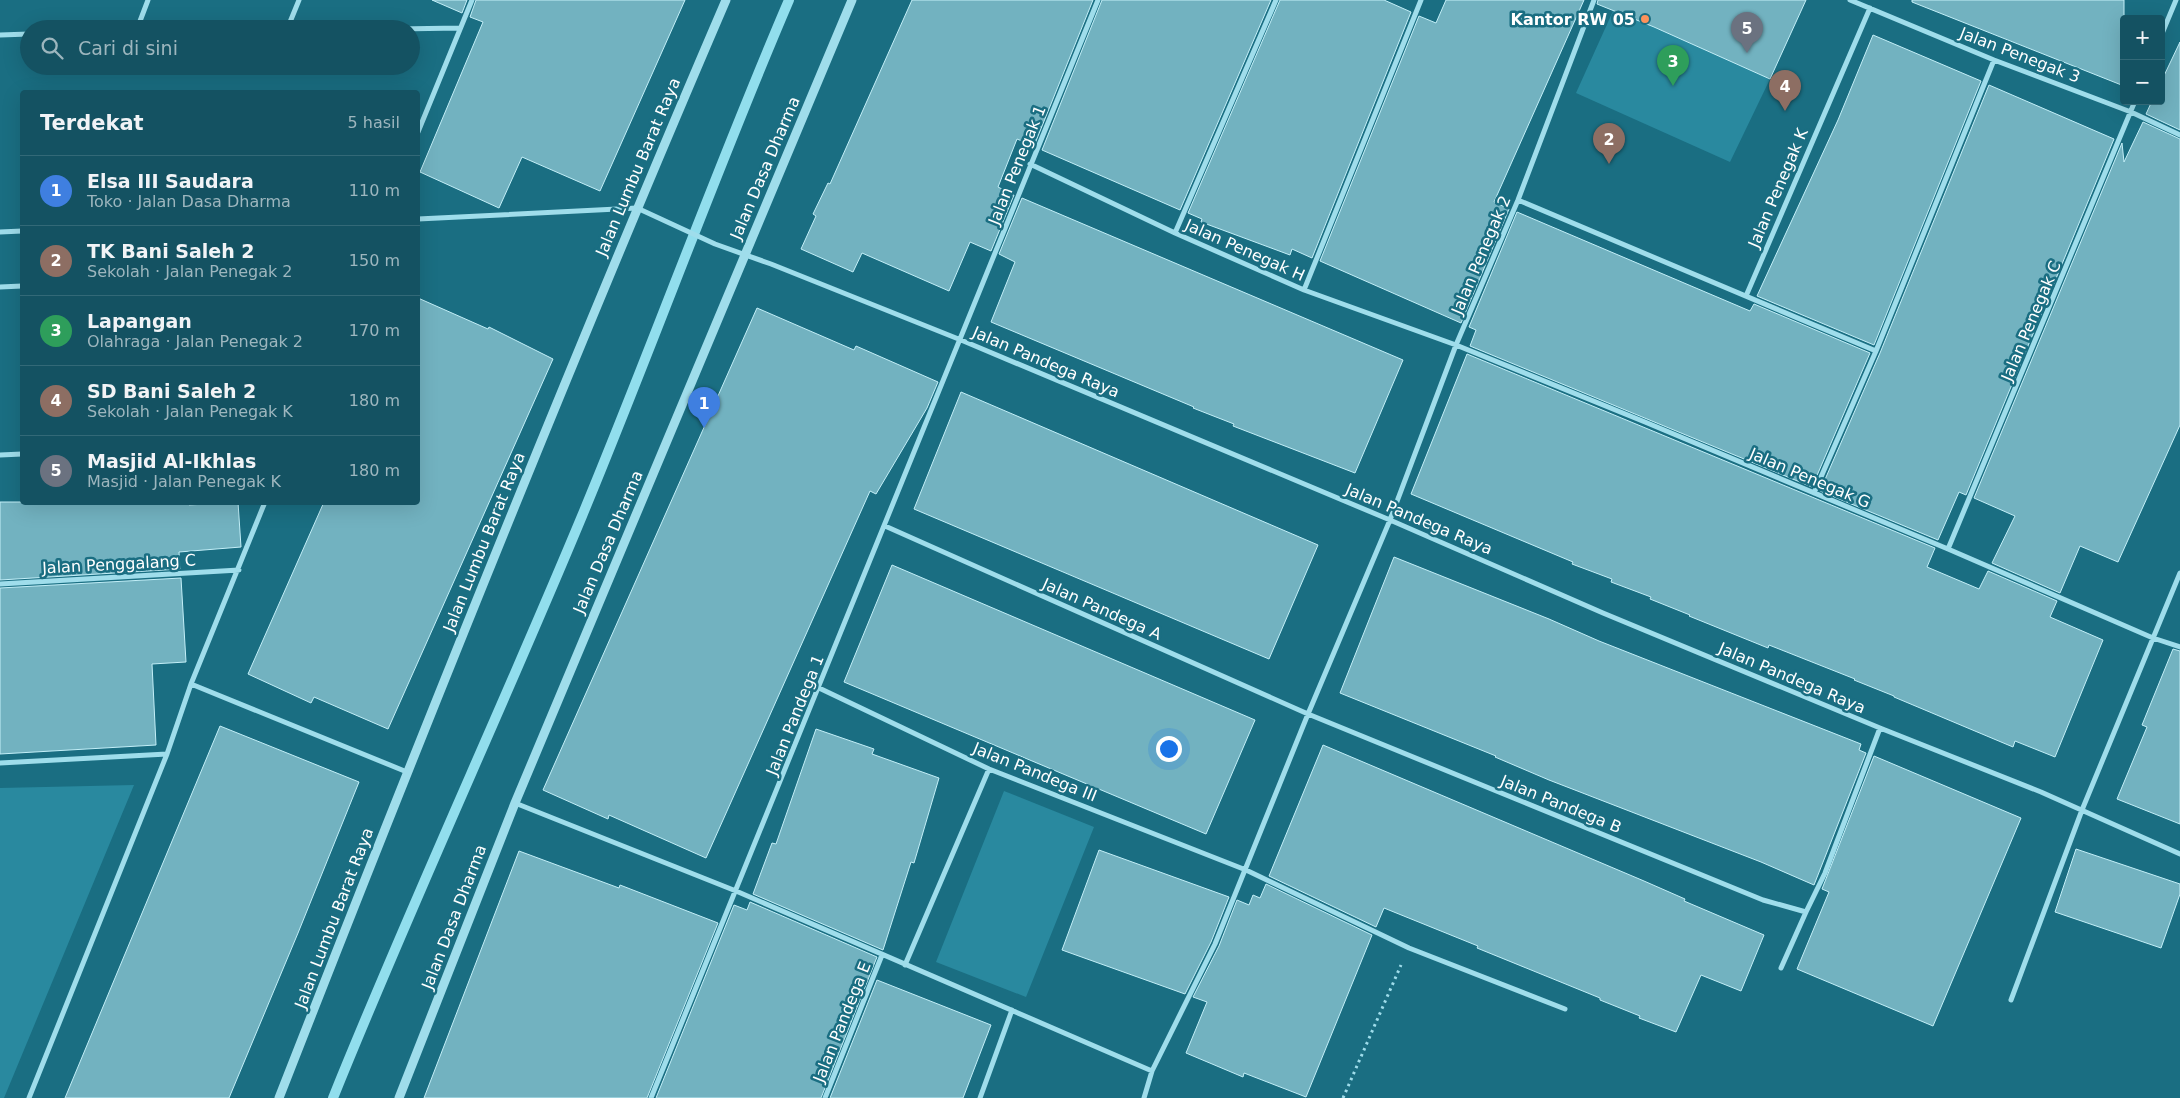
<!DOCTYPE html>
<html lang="id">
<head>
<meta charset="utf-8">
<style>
	:root { --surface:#145262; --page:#1d5868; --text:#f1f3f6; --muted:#9db6be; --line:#336977; --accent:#fc925b }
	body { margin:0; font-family:"DejaVu Sans",sans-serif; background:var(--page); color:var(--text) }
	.controls { position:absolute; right:15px; top:15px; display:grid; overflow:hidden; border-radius:5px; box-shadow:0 5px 20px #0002 }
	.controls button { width:45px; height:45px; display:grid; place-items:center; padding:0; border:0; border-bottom:1px solid var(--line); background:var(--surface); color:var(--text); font:25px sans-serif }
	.you { position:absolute; left:1168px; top:748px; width:18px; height:18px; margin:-12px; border:4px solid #fff; border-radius:50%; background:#1a73e8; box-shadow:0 0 0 8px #1a73e833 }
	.badge { display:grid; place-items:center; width:32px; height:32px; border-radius:50%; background:var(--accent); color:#fff; font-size:16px; font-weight:700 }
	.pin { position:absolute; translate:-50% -41px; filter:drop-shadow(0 1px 2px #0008) }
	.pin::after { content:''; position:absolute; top:26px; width:18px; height:15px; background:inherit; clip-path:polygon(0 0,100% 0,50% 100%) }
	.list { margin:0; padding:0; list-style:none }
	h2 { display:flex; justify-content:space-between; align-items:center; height:65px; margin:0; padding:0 20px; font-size:21px }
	h2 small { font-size:16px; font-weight:400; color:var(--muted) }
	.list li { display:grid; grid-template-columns:32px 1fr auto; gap:15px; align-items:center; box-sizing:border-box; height:70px; padding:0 20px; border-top:1px solid var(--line) }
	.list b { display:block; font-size:19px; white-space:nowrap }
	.list p { margin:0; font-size:16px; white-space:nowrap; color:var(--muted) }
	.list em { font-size:16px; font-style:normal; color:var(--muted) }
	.icon { flex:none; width:28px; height:28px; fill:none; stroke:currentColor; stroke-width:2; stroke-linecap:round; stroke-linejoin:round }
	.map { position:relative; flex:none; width:2180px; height:1098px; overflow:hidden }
	.search { position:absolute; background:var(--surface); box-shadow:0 5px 20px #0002; left:20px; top:20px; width:400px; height:55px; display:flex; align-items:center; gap:12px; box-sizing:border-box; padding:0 18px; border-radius:28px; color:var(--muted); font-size:19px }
	.panel { position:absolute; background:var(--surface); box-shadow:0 5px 20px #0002; left:20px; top:90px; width:400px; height:415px; border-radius:5px }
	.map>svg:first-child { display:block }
</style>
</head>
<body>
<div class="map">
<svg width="2180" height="1098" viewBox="0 0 2180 1098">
	<rect width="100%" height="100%" fill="#1a6e82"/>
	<path fill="#29899f" d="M1613,11L1654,27L1770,79L1730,162L1576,93Z
		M134,785L4,1098H0V788Z
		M1004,791L1094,827L1026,997L936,962Z"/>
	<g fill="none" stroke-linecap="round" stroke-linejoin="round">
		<path stroke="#91deed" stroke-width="10" d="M333,1098C412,902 501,711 582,516C653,345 716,170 789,0"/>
	</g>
	<path fill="#72b2c0" stroke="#c3eff8" d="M432,0H467L462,13Z
		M476,0H685L600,191L522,157L499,208L420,172L483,22L470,17Z
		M912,0H1093L1034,146L1017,139L998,187L1014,195L991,251L970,242L949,291L862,253L853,272L801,249L816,216L813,214L828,183L830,184Z
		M1102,0H1271L1180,210L1042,150Z
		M1280,0H1384L1411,12L1312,258L1292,249L1290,255L1201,222L1202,219L1188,213Z
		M1446,0H1584L1494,202L1509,209L1461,323L1320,261L1419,16L1436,23Z
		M1598,0H1806L1770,79L1654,27L1597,4Z
		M1912,0H2124V86L1912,2Z
		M1873,35L1981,81L1874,345L1757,296L1838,120Z
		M2180,42V130L2146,114L2152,101H2161V82Z
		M1989,85L2114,139L1966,495L1959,492L1938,540L1820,491L1880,353Z
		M2143,122L2180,139V425L2118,562L2080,546L2060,593L1992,563L2015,516L1974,498L2122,143L2124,162Z
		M1022,198L1403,360L1355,473L1233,426L1234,424L1193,408L1194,407L991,322L1015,262L999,254Z
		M1517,212L1750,311L1754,304L1870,353L1812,487L1470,346L1476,330L1469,327Z
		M418,298L488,329L489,327L553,359L388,729L314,697L311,703L248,674L324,502H418Z
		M757,308L854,350L856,346L938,382L927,408L876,494L870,491L706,858L609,815L608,819L543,790Z
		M1467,354L1935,548L1927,567L1979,589L1988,571L2057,601L2050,617L2103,640L2055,757L2015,741L2013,747L1894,697V696L1854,680L1855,679L1769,645L1768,648L1689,616L1690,615L1650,599L1651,597L1611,582L1612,579L1572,564L1573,562L1411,494Z
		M961,392L1318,545L1269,659L914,509Z
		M0,502H189V505L238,502L241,547L179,552L180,569L0,580Z
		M1394,557L1549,619L1599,641L1861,744L1859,750L1866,753L1814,885L1761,862L1549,780L1495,757L1496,756L1340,693Z
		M892,565L1255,720L1206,834L844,682Z
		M181,578L186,662L152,664L156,745L0,754V588Z
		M2173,649L2180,651V824L2117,799L2147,727L2142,725Z
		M220,726L359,782L298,933L229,1098H65Z
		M816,729L874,749L872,754L939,778L914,863L911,862L883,950L753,894L772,843L776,844Z
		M1323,745L1644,881L1685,899L1684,901L1764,935L1741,991L1701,975L1676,1032L1639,1018L1640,1016L1600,1000V998L1477,948L1478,946L1384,908L1376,927L1269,876Z
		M1874,756L2021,818L1933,1026L1797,969L1829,892L1822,889Z
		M2076,849L2180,884V894L2161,948L2055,912Z
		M1099,850L1229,897L1211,942L1185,994L1062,950Z
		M519,851L619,888L620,885L718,923L647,1098H424Z
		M1266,884L1372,935L1306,1097L1244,1073L1243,1077L1186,1053L1207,1002L1193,997L1219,946L1237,900L1249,905L1253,895L1260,898Z
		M750,902L877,957L821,1098H656L734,905L747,910Z
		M877,980L991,1025L963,1098H830Z"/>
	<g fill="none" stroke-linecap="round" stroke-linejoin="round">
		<path stroke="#9fddeb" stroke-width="3" stroke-dasharray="2.5 4" stroke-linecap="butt" d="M1343,1098L1401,965"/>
		<path stroke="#9fddeb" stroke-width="5" d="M1850,0L1994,60L2131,112L2180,135
			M288,27L299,0
			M137,29L148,0
			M161,29L215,26L369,29
			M398,29L459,28
			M0,35L29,34
			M2161,36L2176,0
			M418,132L472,0
			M1030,164L1175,233L1304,290L1456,345L1645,422L1948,549L2153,638L2180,647
			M1518,200L1876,351
			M418,219L637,208L715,244L771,264L961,340L1390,520L1603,613L1880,728L2041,792L2180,854
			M0,232L22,231
			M1175,233L1276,0
			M0,287L22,286
			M1304,290L1421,0
			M1746,296L1870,8
			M0,455L22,454
			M1814,493L1876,351L1994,60
			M885,526L1308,714L1763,900L1806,912
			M1948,549L2135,101
			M0,584L239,570
			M191,684L407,772
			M819,688L989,769L1246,870L1409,948L1565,1009
			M0,763L167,754
			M515,803L736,891L1152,1071
			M905,965L989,769
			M1781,968L1806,912L1825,873L1880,728
			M2011,1000L2082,810L2180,573
			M29,1098L167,754L191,684L265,502
			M651,1098L1098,0
			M825,1098L882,955
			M980,1098L1012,1010
			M1144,1098L1152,1071L1215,944L1308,714L1390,520L1456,345L1518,200L1594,0"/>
		<path stroke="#9fddeb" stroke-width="9" d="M279,1098C423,730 570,363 726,0
			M399,1098L515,803L852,0"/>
	</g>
	<circle fill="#fc925b" stroke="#1a6e82" stroke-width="2" cx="1645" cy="19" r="5"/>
	<g text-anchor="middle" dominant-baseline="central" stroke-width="5" stroke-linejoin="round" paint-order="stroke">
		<g font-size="16" font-weight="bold" fill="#fff" stroke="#1a6e82" text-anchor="end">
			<text x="1635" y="19">Kantor RW 05</text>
		</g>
		<g font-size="16" fill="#fff" stroke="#1a6e82">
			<text transform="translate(2020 55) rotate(21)">Jalan Penegak 3</text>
			<text transform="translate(1017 165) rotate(-68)">Jalan Penegak 1</text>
			<text transform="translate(638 167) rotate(-67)">Jalan Lumbu Barat Raya</text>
			<text transform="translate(765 168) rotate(-67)">Jalan Dasa Dharma</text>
			<text transform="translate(1778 188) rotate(-67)">Jalan Penegak K</text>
			<text transform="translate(1245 250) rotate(24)">Jalan Penegak H</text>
			<text transform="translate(1481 255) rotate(-67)">Jalan Penegak 2</text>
			<text transform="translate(2031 321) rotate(-67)">Jalan Penegak C</text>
			<text transform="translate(1046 362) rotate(23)">Jalan Pandega Raya</text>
			<text transform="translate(1810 478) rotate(23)">Jalan Penegak G</text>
			<text transform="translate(1419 519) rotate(23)">Jalan Pandega Raya</text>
			<text transform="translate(484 542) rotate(-68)">Jalan Lumbu Barat Raya</text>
			<text transform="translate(608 542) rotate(-67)">Jalan Dasa Dharma</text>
			<text transform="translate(119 564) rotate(-3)">Jalan Penggalang C</text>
			<text transform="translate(1102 609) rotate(24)">Jalan Pandega A</text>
			<text transform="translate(1792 678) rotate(23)">Jalan Pandega Raya</text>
			<text transform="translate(795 715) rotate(-68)">Jalan Pandega 1</text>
			<text transform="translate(1035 772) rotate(22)">Jalan Pandega III</text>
			<text transform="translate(1561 804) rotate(22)">Jalan Pandega B</text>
			<text transform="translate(454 917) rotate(-69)">Jalan Dasa Dharma</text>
			<text transform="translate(334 918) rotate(-69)">Jalan Lumbu Barat Raya</text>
			<text transform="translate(842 1022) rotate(-68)">Jalan Pandega E</text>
		</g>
	</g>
</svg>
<div class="controls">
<button>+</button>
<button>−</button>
</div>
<div class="you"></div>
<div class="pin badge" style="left:704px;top:428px;background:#3f7fe0">1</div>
<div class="pin badge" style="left:1609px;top:164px;background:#8d6e63">2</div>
<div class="pin badge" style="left:1673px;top:86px;background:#2e9e5b">3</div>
<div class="pin badge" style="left:1785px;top:111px;background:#8d6e63">4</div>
<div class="pin badge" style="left:1747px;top:53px;background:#6b7280">5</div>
<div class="search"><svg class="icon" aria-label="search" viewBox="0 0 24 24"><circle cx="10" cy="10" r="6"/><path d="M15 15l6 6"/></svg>Cari di sini</div>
<section class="panel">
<h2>Terdekat<small>5 hasil</small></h2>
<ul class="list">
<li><span class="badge" style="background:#3f7fe0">1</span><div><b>Elsa III Saudara</b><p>Toko · Jalan Dasa Dharma</p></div><em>110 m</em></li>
<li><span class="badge" style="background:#8d6e63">2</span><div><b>TK Bani Saleh 2</b><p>Sekolah · Jalan Penegak 2</p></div><em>150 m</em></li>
<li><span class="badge" style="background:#2e9e5b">3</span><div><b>Lapangan</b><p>Olahraga · Jalan Penegak 2</p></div><em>170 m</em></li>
<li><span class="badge" style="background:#8d6e63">4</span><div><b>SD Bani Saleh 2</b><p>Sekolah · Jalan Penegak K</p></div><em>180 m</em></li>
<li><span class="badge" style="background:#6b7280">5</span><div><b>Masjid Al-Ikhlas</b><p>Masjid · Jalan Penegak K</p></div><em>180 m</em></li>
</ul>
</section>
</div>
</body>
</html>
